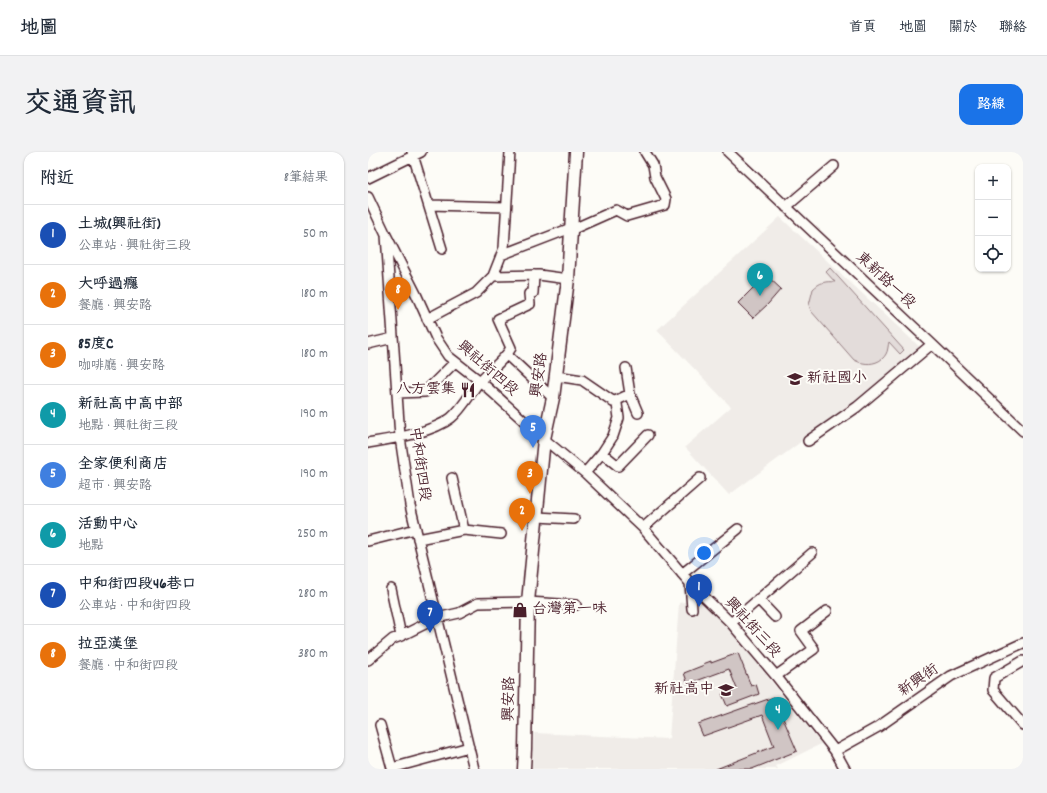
<!DOCTYPE html>
<html lang="zh-TW">
<head>
<meta charset="utf-8">
<style>
	:root { --surface:#fff; --page:#f2f2f3; --text:#1f2937; --muted:#747a83; --line:#e0e1e3; --accent:#1a73e8 }
	body { margin:0; font-family:Dekko,"LXGW WenKai TC",sans-serif; background:var(--page); color:var(--text) }
	.controls { position:absolute; right:12px; top:12px; display:grid; overflow:hidden; border-radius:8px; box-shadow:0 1px 3px #0004 }
	.controls button { width:36px; height:36px; display:grid; place-items:center; padding:0; border:0; border-bottom:1px solid var(--line); background:var(--surface); color:var(--text); font:20px sans-serif }
	.you { position:absolute; left:336px; top:401px; width:14px; height:14px; margin:-10px; border:3px solid #fff; border-radius:50%; background:#1a73e8; box-shadow:0 0 0 6px #1a73e833 }
	.badge { display:grid; place-items:center; width:26px; height:26px; border-radius:50%; background:var(--accent); color:#fff; font-size:13px; font-weight:700 }
	.pin { position:absolute; translate:-50% -33px; filter:drop-shadow(0 1px 2px #0008) }
	.pin::after { content:''; position:absolute; top:21px; width:14px; height:12px; background:inherit; clip-path:polygon(0 0,100% 0,50% 100%) }
	.list { margin:0; padding:0; list-style:none }
	h2 { display:flex; justify-content:space-between; align-items:center; height:52px; margin:0; padding:0 16px; font-size:17px }
	h2 small { font-size:13px; font-weight:400; color:var(--muted) }
	.list li { display:grid; grid-template-columns:26px 1fr auto; gap:12px; align-items:center; box-sizing:border-box; height:60px; padding:0 16px; border-top:1px solid var(--line) }
	.list b { display:block; font-size:15px; white-space:nowrap }
	.list p { margin:0; font-size:13px; white-space:nowrap; color:var(--muted) }
	.list em { font-size:13px; font-style:normal; color:var(--muted) }
	.icon { flex:none; width:22px; height:22px; fill:none; stroke:currentColor; stroke-width:2; stroke-linecap:round; stroke-linejoin:round }
	.map { position:relative; flex:none; width:655px; height:617px; overflow:hidden; border-radius:12px }
	header { display:flex; align-items:center; gap:24px; box-sizing:border-box; height:56px; padding:0 20px; background:var(--surface); border-bottom:1px solid var(--line) }
	header strong { font-size:19px }
	nav { display:flex; gap:22px; margin-inline-start:auto; font-size:14px }
	.intro { display:flex; align-items:center; justify-content:space-between; box-sizing:border-box; height:96px; padding:0 24px }
	h1 { margin:0; font-size:28px }
	.button { padding:10px 18px; border-radius:12px; background:var(--accent); color:#fff; font-size:14px; font-weight:700 }
	main { display:flex; gap:24px; padding:0 24px }
	aside { flex:1; background:var(--surface); border-radius:12px; box-shadow:0 1px 3px #0004 }
	.map>svg:first-child { display:block }
</style>
</head>
<body>
<header>
<strong>地圖</strong>
<nav><a>首頁</a><a>地圖</a><a>關於</a><a>聯絡</a></nav>
</header>
<div class="intro"><h1>交通資訊</h1><a class="button">路線</a></div>
<main>
<aside>
<h2>附近<small>8筆結果</small></h2>
<ul class="list">
<li><span class="badge" style="background:#1a4fb4">1</span><div><b>土城(興社街)</b><p>公車站 · 興社街三段</p></div><em>50 m</em></li>
<li><span class="badge" style="background:#e8710a">2</span><div><b>大呼過癮</b><p>餐廳 · 興安路</p></div><em>180 m</em></li>
<li><span class="badge" style="background:#e8710a">3</span><div><b>85度C</b><p>咖啡廳 · 興安路</p></div><em>180 m</em></li>
<li><span class="badge" style="background:#0f9aa8">4</span><div><b>新社高中高中部</b><p>地點 · 興社街三段</p></div><em>190 m</em></li>
<li><span class="badge" style="background:#3f7fe0">5</span><div><b>全家便利商店</b><p>超市 · 興安路</p></div><em>190 m</em></li>
<li><span class="badge" style="background:#0f9aa8">6</span><div><b>活動中心</b><p>地點</p></div><em>250 m</em></li>
<li><span class="badge" style="background:#1a4fb4">7</span><div><b>中和街四段46巷口</b><p>公車站 · 中和街四段</p></div><em>280 m</em></li>
<li><span class="badge" style="background:#e8710a">8</span><div><b>拉亞漢堡</b><p>餐廳 · 中和街四段</p></div><em>380 m</em></li>
</ul>
</aside>
<div class="map">
<svg width="655" height="617" viewBox="0 0 655 617">
	<rect width="100%" height="100%" fill="#fdfcf7"/>
	<filter id="ink" filterUnits="userSpaceOnUse"><feTurbulence type="fractalNoise" baseFrequency=".025" numOctaves="2"/><feDisplacementMap in="SourceGraphic" scale="8" xChannelSelector="R" yChannelSelector="G"/><feConvolveMatrix kernelMatrix="1 2 1 2 8 2 1 2 1" color-interpolation-filters="sRGB"/></filter>
	<g filter="url(#ink)">
		<path fill="#f0ece8" d="M412,65L556,199L361,343L317,295L363,255L289,178Z
			M332,447L376,495L453,592L408,614L410,617H164L166,581L301,587L311,451Z"/>
		<path fill="#e3dcda" stroke="#967e82" d="M462,116L536,198L532,202L521,190C520,193 520,199 518,202C514,210 503,213 495,211C492,211 489,209 486,208L443,159L441,153L445,137C452,130 458,129 467,130L458,120Z"/>
		<path fill="#d0c5c4" stroke="#4a1f2b" d="M398,123L413,137L400,152L385,166L370,151Z
			M370,501L383,534L388,532L391,542L359,554L354,542L369,537L361,517L320,532L316,521L336,513L335,512L343,509V511Z
			M406,545L429,599L384,617H348L406,594L394,563L335,584L330,572Z"/>
		<g fill="none" stroke-linecap="round" stroke-linejoin="round">
			<g stroke="#4a1f2b" stroke-width="12">
				<path id="minor" d="M44,0L74,97
					M360,0L564,192L655,279
					M0,26L53,0
					M0,45L18,83L32,285L42,353L106,617
					M61,53L138,55
					M418,55L466,14
					M203,78L248,58L259,64L297,53L298,47L287,25L285,13L277,0
					M18,83L48,142L68,186L80,204L112,229L176,287L217,321L275,376L322,431L363,471L408,524L467,599L477,617
					M133,103L203,76
					M125,124L136,96L142,0
					M59,167L108,141L125,124L171,123L200,127
					M0,192L25,186
					M139,203L185,246
					M258,216L262,242L270,261
					M188,224L214,228L249,252L251,266L245,284L234,301
					M29,241L57,240L87,210
					M245,250L262,242
					M440,289L489,255L564,192
					M0,291C23,287 64,281 83,266C94,257 102,242 111,230C121,218 135,210 143,196L130,167L162,152L161,142L165,141L166,123
					M217,321L234,301L250,314L280,283
					M84,326L96,378
					M169,365L206,367
					M275,376L332,326
					M50,387L96,378L133,382
					M0,389L48,377
					M314,422L370,377
					M322,431L324,457
					M23,437L33,484
					M390,447L407,465
					M363,471L444,401
					M0,508L25,487L33,484L69,466L91,461L110,451L160,450L208,453
					M655,509L626,526L625,538L655,573
					M408,524L446,497L433,479L459,459
					M12,573L24,616L101,595
					M467,599L510,575L583,524L655,491"/>
			</g>
			<g stroke="#4a1f2b" stroke-width="15">
				<path id="major" d="M156,617L157,597L160,450L176,287L185,246L200,127L208,0"/>
			</g>
			<use href="#minor" stroke="#fdfcf7" stroke-width="9"/>
			<use href="#major" stroke="#fdfcf7" stroke-width="12"/>
		</g>
	</g>
	<defs>
		<g id="school-bare" transform="scale(1.2)"><path d="M0-5L7-2L0 1L-7-2ZM-4 1L0 2.5L4 1V4Q0 6-4 4Z" fill="#4a1f2b" stroke="#fdfcf7" stroke-width="2.5" paint-order="stroke"/></g>
		<g id="restaurant-bare" transform="scale(1.2)"><path d="M-5-6h1v4h1v-4h1v4h1v-4h1v5L-1.5 .5V6h-2V.5L-5-1ZM5-6V6H3V1.5H1.5Q1.5-4 5-6Z" fill="#4a1f2b" stroke="#fdfcf7" stroke-width="2.5" paint-order="stroke"/></g>
		<g id="shop-bare" transform="scale(1.2)"><path d="M-5-2.5h2.3a2.7 3.5 0 0 1 5.4 0H5L5.5 6h-11ZM-1.5-2.5h3a1.5 2.3 0 0 0-3 0Z" fill="#4a1f2b" stroke="#fdfcf7" stroke-width="2.5" paint-order="stroke"/></g>
	</defs>
	<g fill-rule="evenodd">
		<use href="#school-bare" x="427" y="227"/>
		<use href="#restaurant-bare" x="100" y="238"/>
		<use href="#shop-bare" x="152" y="458"/>
		<use href="#school-bare" x="358" y="538"/>
	</g>
	<g text-anchor="middle" dominant-baseline="central" stroke-width="4" stroke-linejoin="round" paint-order="stroke">
		<g font-size="15" fill="#4a1f2b" stroke="#fdfcf7">
			<text transform="translate(517 129) rotate(43)">東新路一段</text>
			<text transform="translate(119 217) rotate(41)">興社街四段</text>
			<text transform="translate(172 223) rotate(-82)">興安路</text>
			<text transform="translate(51 312) rotate(82)">中和街四段</text>
			<text transform="translate(384 476) rotate(48)">興社街三段</text>
			<text transform="translate(551 529) rotate(-35)">新興街</text>
			<text transform="translate(142 547) rotate(-89)">興安路</text>
		</g>
		<g font-size="15" fill="#4a1f2b" stroke="#fdfcf7" text-anchor="start">
			<text x="439" y="227">新社國小</text>
			<text x="88" y="238" text-anchor="end">八方雲集</text>
			<text x="164" y="458">台灣第一味</text>
			<text x="346" y="538" text-anchor="end">新社高中</text>
		</g>
	</g>
</svg>
<div class="controls">
<button>+</button>
<button>−</button>
<button><svg class="icon" aria-label="locate" viewBox="0 0 24 24"><circle cx="12" cy="12" r="6"/><path d="M12 2v4M12 18v4M2 12h4M18 12h4"/></svg></button>
</div>
<div class="you"></div>
<div class="pin badge" style="left:331px;top:455px;background:#1a4fb4">1</div>
<div class="pin badge" style="left:154px;top:379px;background:#e8710a">2</div>
<div class="pin badge" style="left:162px;top:342px;background:#e8710a">3</div>
<div class="pin badge" style="left:410px;top:578px;background:#0f9aa8">4</div>
<div class="pin badge" style="left:165px;top:296px;background:#3f7fe0">5</div>
<div class="pin badge" style="left:392px;top:144px;background:#0f9aa8">6</div>
<div class="pin badge" style="left:62px;top:481px;background:#1a4fb4">7</div>
<div class="pin badge" style="left:30px;top:158px;background:#e8710a">8</div>
</div>
</main>
</body>
</html>
